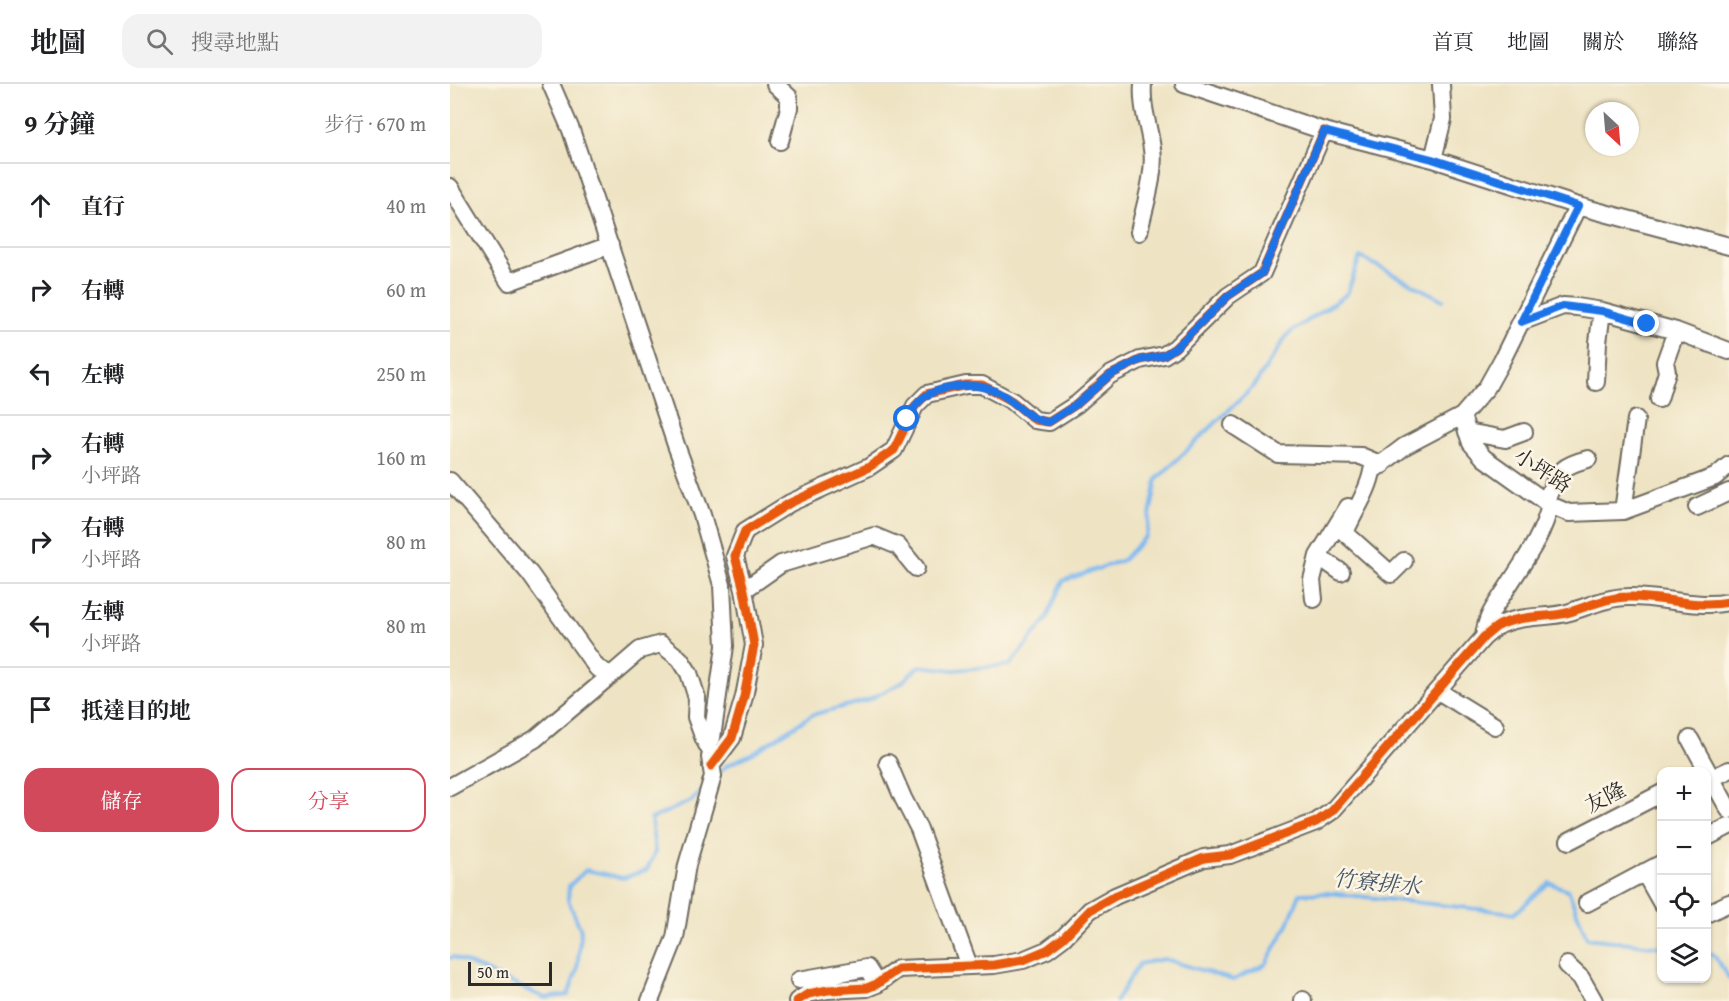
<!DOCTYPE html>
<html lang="zh-TW">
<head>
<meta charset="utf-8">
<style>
	:root { --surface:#fff; --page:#f2f2f2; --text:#202124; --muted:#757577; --line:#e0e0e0; --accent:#d1495b }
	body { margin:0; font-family:"Gentium Book Plus","Noto Serif TC",serif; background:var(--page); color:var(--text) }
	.controls { position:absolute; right:18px; bottom:18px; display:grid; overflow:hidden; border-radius:12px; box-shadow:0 2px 4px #0004 }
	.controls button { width:54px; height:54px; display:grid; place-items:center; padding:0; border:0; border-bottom:2px solid var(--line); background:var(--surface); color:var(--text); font:30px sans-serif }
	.compass { position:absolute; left:1135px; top:18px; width:54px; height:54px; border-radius:50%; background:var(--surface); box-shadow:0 2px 4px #0004; rotate:154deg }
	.scale { position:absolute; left:18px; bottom:15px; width:84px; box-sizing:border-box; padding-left:6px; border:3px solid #2b2b2b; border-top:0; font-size:16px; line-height:21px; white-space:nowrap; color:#2b2b2b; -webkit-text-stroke:4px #fcf5e5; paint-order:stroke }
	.stop { position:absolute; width:18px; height:18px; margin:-14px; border:4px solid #1a73e8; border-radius:50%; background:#fff }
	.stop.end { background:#1a73e8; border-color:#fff; box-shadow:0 2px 6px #0008 }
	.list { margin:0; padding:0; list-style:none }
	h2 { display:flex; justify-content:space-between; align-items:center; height:78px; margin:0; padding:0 24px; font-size:26px }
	h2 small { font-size:20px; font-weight:400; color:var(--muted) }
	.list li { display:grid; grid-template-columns:39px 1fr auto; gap:18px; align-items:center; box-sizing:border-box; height:84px; padding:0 24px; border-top:2px solid var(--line) }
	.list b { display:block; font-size:22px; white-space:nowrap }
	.list p { margin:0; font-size:20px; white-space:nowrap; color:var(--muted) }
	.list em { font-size:20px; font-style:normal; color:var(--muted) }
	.actions { display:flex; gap:12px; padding:18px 24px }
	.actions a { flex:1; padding:14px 0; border:2px solid var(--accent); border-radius:18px; text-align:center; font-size:21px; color:var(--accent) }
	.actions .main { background:var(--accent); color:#fff }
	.icon { flex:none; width:33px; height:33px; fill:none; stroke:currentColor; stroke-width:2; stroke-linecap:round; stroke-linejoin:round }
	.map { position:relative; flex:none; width:1279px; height:917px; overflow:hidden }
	header { display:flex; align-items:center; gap:36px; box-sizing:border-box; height:84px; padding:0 30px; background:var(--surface); border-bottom:2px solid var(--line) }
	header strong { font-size:28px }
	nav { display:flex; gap:33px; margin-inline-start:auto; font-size:21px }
	.search { width:420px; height:54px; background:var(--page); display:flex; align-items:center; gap:15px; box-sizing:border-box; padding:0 21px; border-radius:18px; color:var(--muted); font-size:22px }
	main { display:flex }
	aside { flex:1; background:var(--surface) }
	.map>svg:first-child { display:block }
</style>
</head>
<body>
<header>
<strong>地圖</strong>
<div class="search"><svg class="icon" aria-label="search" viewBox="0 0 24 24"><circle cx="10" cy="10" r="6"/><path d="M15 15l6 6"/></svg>搜尋地點</div>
<nav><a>首頁</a><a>地圖</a><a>關於</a><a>聯絡</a></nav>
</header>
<main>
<aside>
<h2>9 分鐘<small>步行 · 670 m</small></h2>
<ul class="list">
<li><svg class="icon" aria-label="ahead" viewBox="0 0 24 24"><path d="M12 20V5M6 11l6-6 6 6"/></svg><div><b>直行</b></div><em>40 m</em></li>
<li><svg class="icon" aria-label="right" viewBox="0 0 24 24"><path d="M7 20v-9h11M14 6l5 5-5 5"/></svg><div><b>右轉</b></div><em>60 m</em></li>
<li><svg class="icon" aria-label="left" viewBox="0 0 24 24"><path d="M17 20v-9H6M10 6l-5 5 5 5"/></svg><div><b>左轉</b></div><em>250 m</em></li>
<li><svg class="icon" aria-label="right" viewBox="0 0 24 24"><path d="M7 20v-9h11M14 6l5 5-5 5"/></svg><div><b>右轉</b><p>小坪路</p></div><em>160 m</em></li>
<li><svg class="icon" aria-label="right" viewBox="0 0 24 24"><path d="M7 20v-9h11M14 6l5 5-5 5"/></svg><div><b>右轉</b><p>小坪路</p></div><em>80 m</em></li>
<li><svg class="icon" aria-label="left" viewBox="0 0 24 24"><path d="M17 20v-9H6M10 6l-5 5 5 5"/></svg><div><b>左轉</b><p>小坪路</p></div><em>80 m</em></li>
<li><svg class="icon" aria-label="arrive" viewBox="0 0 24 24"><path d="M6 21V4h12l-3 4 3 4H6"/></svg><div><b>抵達目的地</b></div></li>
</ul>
<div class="actions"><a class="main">儲存</a><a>分享</a></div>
</aside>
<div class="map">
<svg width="1279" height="917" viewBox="0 0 1279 917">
	<rect width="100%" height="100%" fill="#fcf5e5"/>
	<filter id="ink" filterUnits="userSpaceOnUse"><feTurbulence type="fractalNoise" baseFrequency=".0167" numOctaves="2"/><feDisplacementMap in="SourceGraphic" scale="12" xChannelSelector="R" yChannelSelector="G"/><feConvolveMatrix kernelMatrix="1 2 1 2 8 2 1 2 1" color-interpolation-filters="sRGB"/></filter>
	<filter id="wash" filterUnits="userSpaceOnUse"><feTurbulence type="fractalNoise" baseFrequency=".008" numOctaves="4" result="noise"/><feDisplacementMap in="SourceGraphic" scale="24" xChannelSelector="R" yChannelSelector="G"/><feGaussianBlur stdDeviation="1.35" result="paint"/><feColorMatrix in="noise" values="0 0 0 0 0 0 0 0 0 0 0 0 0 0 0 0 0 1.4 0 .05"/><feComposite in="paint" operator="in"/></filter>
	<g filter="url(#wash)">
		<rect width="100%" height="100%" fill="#eee3c3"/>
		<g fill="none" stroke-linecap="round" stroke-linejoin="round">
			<path stroke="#7fb9f0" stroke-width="4" d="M267,691L276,682L303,669L362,631L418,616L451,599L469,582L504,586L560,581L596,536L613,497L673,476L696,452L707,395L804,302L838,250L897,210L910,173L993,216
				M1256,869L1263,870L1279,894
				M0,874L4,873L95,914L118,911L127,886L131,846L118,816L119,802L136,786L173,794L197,786L205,768L201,735L241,717L253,705
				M666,917L689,880L714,875L783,896L816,880L838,840L850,810L878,809L1065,829L1099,799L1118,806L1137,854L1212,863"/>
		</g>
	</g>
	<g filter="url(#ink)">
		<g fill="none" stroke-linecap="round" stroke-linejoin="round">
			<g stroke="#6f6b60" stroke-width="20">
				<path id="minor" d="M101,0L121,46L226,361L252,431L272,501L275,562L262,654
					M325,0L339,13V24L330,57
					M734,0L874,47L983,75L1128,122L1279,162
					M983,75L993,35L991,0
					M0,103L59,198L160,161
					M1128,122L1052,276L1037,303L1012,332L1021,359L1034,374L1100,421L1119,429L1173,427L1265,393L1279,381
					M689,148C694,124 706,89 702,65C699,42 691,23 693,0
					M1071,238L1113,222L1127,223L1152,227L1226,247L1279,267
					M1146,298L1148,258L1152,227
					M1209,315L1217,288L1215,278L1226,247
					M783,341L828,370L911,372L932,381
					M1017,348L1055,355L1074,348
					M0,397L80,490L147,584L161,591L190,566L211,560L230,575L239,589L247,614L246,633L254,655L261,668
					M1095,418C1109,390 1106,383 1138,375
					M1247,423L1279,408
					M1173,427L1186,335
					M868,472L891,488
					M954,477L941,490L895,449C903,429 919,407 922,387L955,362L1012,332
					M294,506L331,480L424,452L448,462L466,484
					M864,515L862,496L868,472L898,423
					M1034,553C1036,532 1046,521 1057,504C1074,477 1093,452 1100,421
					M988,607L1045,642
					M1240,655L1279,726
					M438,679L453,714L469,745L519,882
					M261,682L282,654L294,613L304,561L294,506L285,472L295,447L340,419L419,383L444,366L465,322L477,310L516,301H532L562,317L585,336L599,338L627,320L660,291L690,276L714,271L725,264L778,212L812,189L874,47
					M1262,694L1279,686
					M0,703L85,655L161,591
					M1256,754L1279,742
					M1119,757L1212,709
					M1194,788L1212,820
					M1137,819L1212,779
					M1256,830L1279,819
					M1117,881L1131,894L1144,917
					M349,896L417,884L427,900
					M853,916V917
					M200,917L225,854L237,781L263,692L260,673
					M347,917L358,910L378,906L417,904L427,900L448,885L544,881L573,876L597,866L613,854L640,826L665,812L754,774L780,771L866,738L882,727L1034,553C1038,550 1043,545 1048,542C1070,530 1098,535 1120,528C1139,522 1158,513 1178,513C1212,512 1245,525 1279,518"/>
			</g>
			<use href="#minor" stroke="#fff" stroke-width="16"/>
			<g stroke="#fcf5e5" stroke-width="13">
				<path id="cycleway" d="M261,682L282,654L294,613L304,561L294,506L285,472L295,447L340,419L419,383L444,366L465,322L477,310L516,301H532L562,317L585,336L599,338L627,320L660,291L690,276L714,271L725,264L778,212L812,189L874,47
					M347,917L358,910L378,906L417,904L427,900L448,885L544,881L573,876L597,866L613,854L640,826L665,812L754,774L780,771L866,738L882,727L1034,553C1038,550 1043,545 1048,542C1070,530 1098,535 1120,528C1139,522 1158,513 1178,513C1212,512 1245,525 1279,518"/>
			</g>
			<use href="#cycleway" stroke="#e8590c" stroke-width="9"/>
		</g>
	</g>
	<g fill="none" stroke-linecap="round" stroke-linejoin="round" filter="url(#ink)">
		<path stroke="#1a73e8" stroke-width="8" d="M457,335C468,315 476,308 499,304C525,299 543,302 564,319C576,328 583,337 599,338L627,320L660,291L690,276L714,271L725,264L778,212L812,189L874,47L982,75L1128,122L1071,238L1113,222L1152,227L1197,240"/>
	</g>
	<g text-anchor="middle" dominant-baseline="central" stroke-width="5" stroke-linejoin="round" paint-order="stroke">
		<g font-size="21" fill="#2b2b2b" stroke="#fcf5e5">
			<text transform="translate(1093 386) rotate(33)">小坪路</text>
			<text transform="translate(1155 713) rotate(-27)">友隆</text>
		</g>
		<g font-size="22" font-style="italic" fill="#445666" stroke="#fcf5e5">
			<text transform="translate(927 798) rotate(6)">竹寮排水</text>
		</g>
	</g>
</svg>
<div class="controls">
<button>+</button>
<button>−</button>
<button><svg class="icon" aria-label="locate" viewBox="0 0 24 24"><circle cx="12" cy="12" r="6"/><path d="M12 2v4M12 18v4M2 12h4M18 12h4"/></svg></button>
<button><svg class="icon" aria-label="layers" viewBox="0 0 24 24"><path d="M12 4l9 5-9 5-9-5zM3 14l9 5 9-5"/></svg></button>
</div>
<svg class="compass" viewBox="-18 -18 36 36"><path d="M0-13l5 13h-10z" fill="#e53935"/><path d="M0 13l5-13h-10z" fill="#757577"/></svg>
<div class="scale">50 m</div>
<div class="stop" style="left:457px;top:335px"></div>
<div class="stop end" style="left:1197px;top:240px"></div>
</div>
</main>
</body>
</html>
